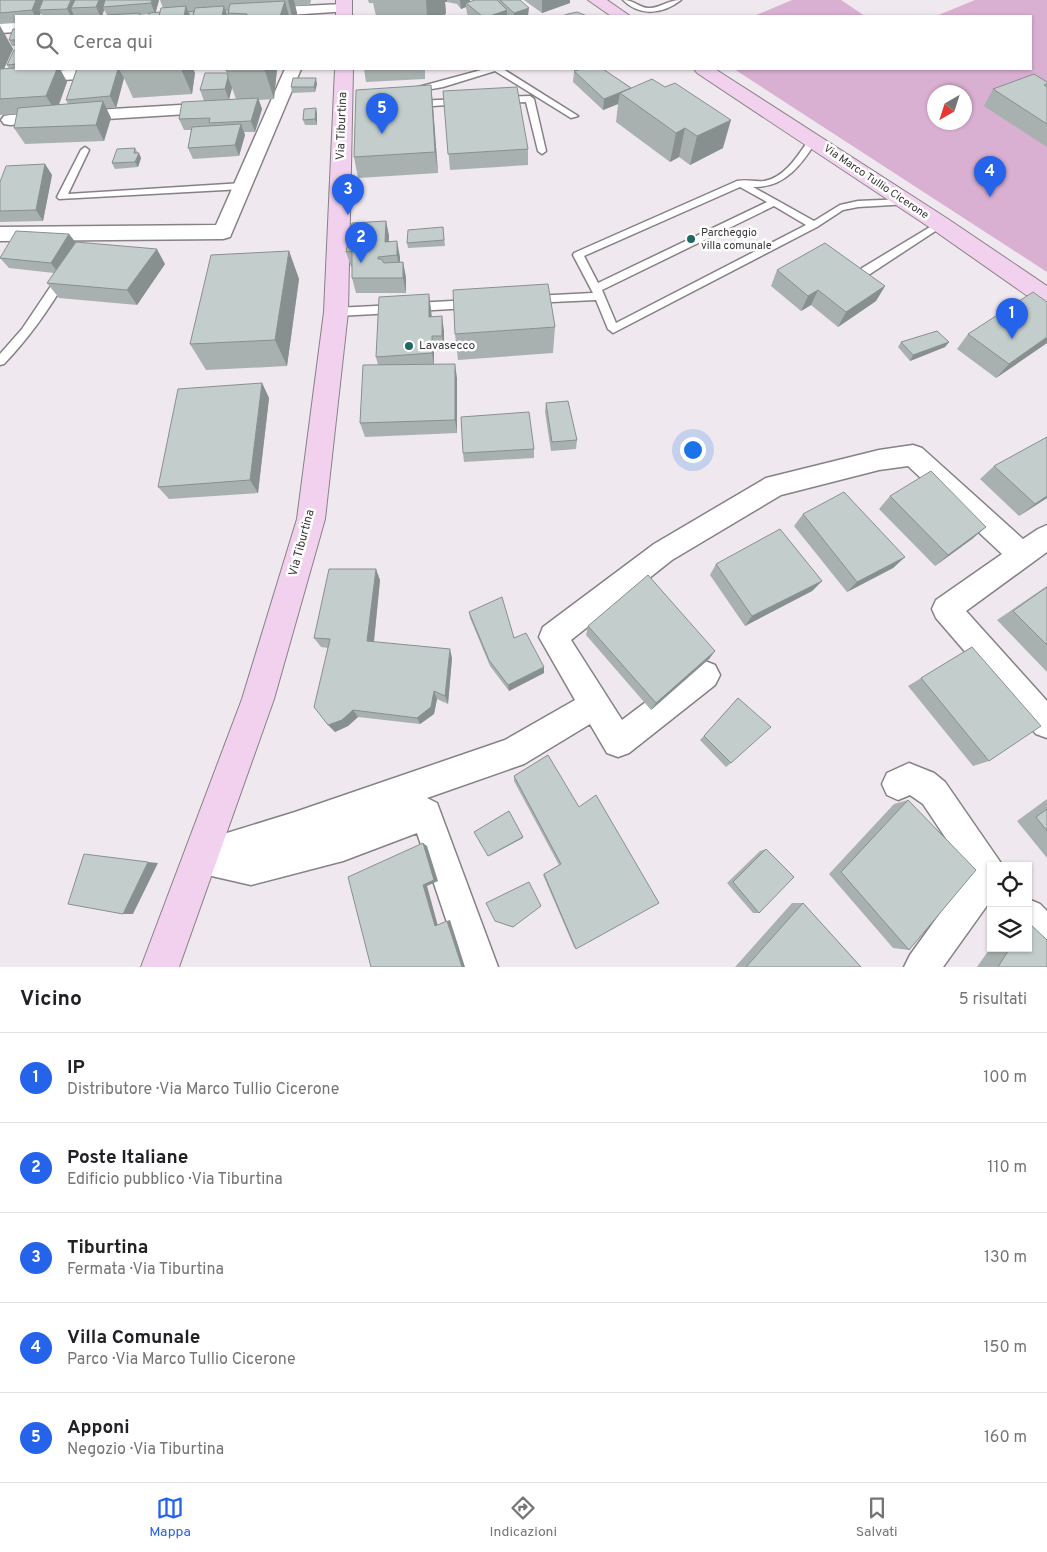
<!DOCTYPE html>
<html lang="it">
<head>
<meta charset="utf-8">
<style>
	:root { --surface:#fff; --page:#f2f2f2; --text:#202124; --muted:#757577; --line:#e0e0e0; --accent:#2563eb }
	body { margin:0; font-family:Overpass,sans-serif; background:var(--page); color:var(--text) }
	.controls { position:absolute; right:15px; bottom:15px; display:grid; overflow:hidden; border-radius:0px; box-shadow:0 1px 4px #0004 }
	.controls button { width:45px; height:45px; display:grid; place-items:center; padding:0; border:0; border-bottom:1px solid var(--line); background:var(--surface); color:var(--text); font:25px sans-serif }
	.compass { position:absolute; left:927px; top:85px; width:45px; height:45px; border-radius:50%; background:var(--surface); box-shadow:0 1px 4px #0004; rotate:219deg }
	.you { position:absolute; left:692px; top:449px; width:18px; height:18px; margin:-12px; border:4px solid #fff; border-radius:50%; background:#1a73e8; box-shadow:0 0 0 8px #1a73e833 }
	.badge { display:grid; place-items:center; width:32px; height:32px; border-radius:50%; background:var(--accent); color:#fff; font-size:16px; font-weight:700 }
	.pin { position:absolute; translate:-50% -41px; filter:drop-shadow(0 1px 2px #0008) }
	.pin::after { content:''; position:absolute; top:26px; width:18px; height:15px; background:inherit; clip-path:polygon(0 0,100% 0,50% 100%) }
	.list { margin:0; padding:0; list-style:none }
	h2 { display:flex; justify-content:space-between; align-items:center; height:65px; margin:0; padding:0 20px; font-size:21px }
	h2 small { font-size:16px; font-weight:400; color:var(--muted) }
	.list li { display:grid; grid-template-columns:32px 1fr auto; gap:15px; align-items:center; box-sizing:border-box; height:90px; padding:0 20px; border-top:1px solid var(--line) }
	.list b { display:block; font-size:19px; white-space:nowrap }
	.list p { margin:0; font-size:16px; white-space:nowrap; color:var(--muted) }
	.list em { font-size:16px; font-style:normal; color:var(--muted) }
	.icon { flex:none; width:28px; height:28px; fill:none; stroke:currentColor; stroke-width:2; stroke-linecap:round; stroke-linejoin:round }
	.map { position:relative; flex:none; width:1047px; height:967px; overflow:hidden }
	.search { position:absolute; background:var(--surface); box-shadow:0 1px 4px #0004; left:15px; right:15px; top:15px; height:55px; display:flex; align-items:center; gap:12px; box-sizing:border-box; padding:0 18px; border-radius:0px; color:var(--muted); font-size:19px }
	.sheet { height:515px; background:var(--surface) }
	nav { display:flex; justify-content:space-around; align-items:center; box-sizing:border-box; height:70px; border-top:1px solid var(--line); background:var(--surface); font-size:14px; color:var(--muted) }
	nav a { display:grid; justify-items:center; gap:2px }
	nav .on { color:var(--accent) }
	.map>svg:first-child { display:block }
</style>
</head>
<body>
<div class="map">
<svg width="1047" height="967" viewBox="0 0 1047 967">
	<rect width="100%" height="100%" fill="#efe8ee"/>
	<path fill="#d9afd2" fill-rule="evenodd" d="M792,0H841L865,16H754Z
		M975,0H1047V272L734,69H1031V16H936ZM934,92H964V122H934Z"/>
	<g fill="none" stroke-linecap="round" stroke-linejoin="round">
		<g stroke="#878186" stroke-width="3">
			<path id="lane" d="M623,0C635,0 640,9 650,8C660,8 668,0 681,0C663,14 640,17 623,0Z
				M485,69H503L578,116L571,118L495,71L443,87L415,92L411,89Z
				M530,96L534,99L546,151L542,154L538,151L526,102L502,103L498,100L502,97Z
				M460,99L464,102L463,104L417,107L413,104L417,101Z
				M813,137L817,140C802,164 785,188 753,187L814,221L840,205L858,201L906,199L909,200V204L858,207L843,210L817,227L613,333L608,329L596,300L530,303L529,300L534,296L593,293L573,255L574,253L737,181C746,179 755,182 764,181C785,178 799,154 810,138ZM740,187L767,202L598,283L584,256ZM774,206L806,225L616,323L602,290Z
				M85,147L89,150L68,194L243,183L248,186L243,189L59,199L57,197L81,150Z
				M940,221L943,222V226L870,274H862L861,271L862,268Z
				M63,273L68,277C50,308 29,338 4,364L0,365V354L22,329L59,274Z
				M470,300L475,304L470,308L415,311L410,307L415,303Z
				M395,305L400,309L395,313L336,316L331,312L336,308Z"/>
		</g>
		<g stroke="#878186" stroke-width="3">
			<path id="street" d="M344,4L349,5L351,8L349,11L274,16H187L190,13L195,11Z
				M16,22V32L0,33V23Z
				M84,69H165L163,72L157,74L0,84V74Z
				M285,69H301L230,237L223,239L0,241V227L216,225Z
				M214,103L220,104L223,108L220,112L10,125L4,124L1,120L4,116L10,115Z
				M913,445L922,448L1023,539L1038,529L1047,525V552L966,611L1047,701V738L1036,734L936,618L932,609L936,600L1002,554L908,466L879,470L781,495L672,560L571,640L622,720L695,665L705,661L715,665L720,675L715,685L629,753L618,757L607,753L590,724L524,764L427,798L437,803L498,967H462L417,833L343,861L251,885L203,874L188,869L184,857L188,845L295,812L505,740L575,700L539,637L543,627L654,544L766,478L879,450Z
				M909,763L934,773L945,782L1003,866H991V900L943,967H904L910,955L969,873L923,804L910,795L898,800L887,795L882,784L887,773Z
				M1028,899L1040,904L1047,911V954L1035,949L1028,942Z"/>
		</g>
		<g stroke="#878186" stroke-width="2">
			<path id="secondary" d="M336,0H352V16H336Z
				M588,0H607L630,16H611Z
				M335,69H353L348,312L325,519L274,699L179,967H141L242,699L297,519L324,312Z
				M694,69H715L948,219L1047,286V306L1039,304L932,229L697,73Z"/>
		</g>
		<use href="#lane" fill="#fff" fill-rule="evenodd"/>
		<use href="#street" fill="#fff" fill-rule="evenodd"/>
		<use href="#secondary" fill="#f2d1ee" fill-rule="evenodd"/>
	</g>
	<path fill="#a8b1af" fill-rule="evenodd" d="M0,0H159L156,12H160L163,8L160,0H311L310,5L295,6L297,13V16H149V14L141,15V16H106L107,15L104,10L102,16H75L74,15V16H42L41,13L39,16H16V23L0,24Z
		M368,0H470V2L475,0H520L528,16H470L467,14L466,7L461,9L457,4L447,2H445L446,13L444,16H376L373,3H369Z
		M524,0H570V3L542,13Z
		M0,26L13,49L4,69H9L7,65L16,50V69H60L67,82L59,105L68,104L66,100L76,70H74V69H193L195,73L192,94L133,98L124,78L116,108H106L111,118L104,141L25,144L14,128L17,114L0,115Z
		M16,29V46H12L9,40Z
		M227,69H277L274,99L259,100L262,109L255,132H244L245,135L239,156L193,159L188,148L191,130H184L179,119L204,101L200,90L227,73L226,71ZM232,88L236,99H229V97Z
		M364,69H425V79L366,82Z
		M574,69H604H603L723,148L690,165L679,157L670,162L616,122L618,104L603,110L573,82L574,71H576Z
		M1047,82V147L984,106L993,89Z
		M317,84L315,92L292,93L291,87Z
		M431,85L433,106L438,173L358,178L354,157Z
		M443,91L528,149V165L450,170Z
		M317,113V125H305L303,120Z
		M135,148L141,158L138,167L115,169L112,163Z
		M45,164L52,175L43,221L0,222V182Z
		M386,221L389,236V241L400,257V262H403L406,278V293H356L352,278V267H351L346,252Z
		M443,227L445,246L408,248L407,243Z
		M69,234L75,243L165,264L137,305L59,298L47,283L54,273L9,268L0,258Z
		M289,251L299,279L287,366L206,370L190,344Z
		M777,270L885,286L876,301L838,327L811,305L801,311L771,286Z
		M431,309L432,317L444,331V350L434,351V364L457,378V433L365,437L360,423L378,365L376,357Z
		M555,327L553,353L458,360L455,334Z
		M968,334L1047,343L996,378L957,349Z
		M901,342H949L945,347L910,361L898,347Z
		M262,383L269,398L258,493L169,499L158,487Z
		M546,403L577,440L576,449L551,451L545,412Z
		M534,449V458L464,462L463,453Z
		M994,466L1047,498L1019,516L980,479Z
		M890,496L986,527L972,539L935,566L879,509Z
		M803,514L905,557L893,568L847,592L794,526Z
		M716,564L822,581L812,591L745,626L710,575Z
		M380,580L374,642L452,658L448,704L437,699L434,714L420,724L358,717L348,726L335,732L328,648L321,647L314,638Z
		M1047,586V672L997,620Z
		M469,612L514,638L544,667V673L509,691L490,666L470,618Z
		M588,626L715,651L709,659L651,710L586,635Z
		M972,647L989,761L973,766L908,686Z
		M738,698L731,763L726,767L700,740Z
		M548,755L576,949L574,947L543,875L544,874L559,865L514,781V776Z
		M1047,799V858L1017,821Z
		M908,800L909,950L893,948L829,874L894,804Z
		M766,849L759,913H753L727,883L760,851Z
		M792,903H803L861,967H735Z
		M991,947V948H1028L1047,967H977Z"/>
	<path fill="#88908f" d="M36,0H43L39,10L41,13L39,16H35L32,10Z
		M71,0H80L71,8L74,16H71L67,9Z
		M99,0H108L103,7L104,10L102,16H100L96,7Z
		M152,0H159L155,14L151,3Z
		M288,0H294L297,13V16H292Z
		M426,0H447V2H445L446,13L444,16H427Z
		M460,0H470V6L466,3V7L461,9Z
		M542,0H570V3L542,13Z
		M285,1L289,16H280Z
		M186,6L190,16H184Z
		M224,6L227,16H222Z
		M529,8L528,16H514V13Z
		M507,10V16H490Z
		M0,26L13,49L2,73L0,69Z
		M57,69H60L67,82L56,112L46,96Z
		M118,69H119L124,78L116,108L110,96Z
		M181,69H193L195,73L192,94Z
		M265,69H277L274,99L265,71Z
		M228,77L232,88L229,100L225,89Z
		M316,78L317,84L315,92L314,87Z
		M431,85L433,106L438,173L435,152Z
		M632,88L620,93L618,104L603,110L604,99Z
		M258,98L262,109L255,132L251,121Z
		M103,101L111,118L104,141L96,125Z
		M316,108L317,113V125L315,119Z
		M731,120L723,148L690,165L697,136Z
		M241,124L245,135L239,156L235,145Z
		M685,128L679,157L670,162L676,133Z
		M139,153L141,158L138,167L135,162Z
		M45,164L52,175L43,221L36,210Z
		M386,221L389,236L388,257L385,242Z
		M69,234L77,244L59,274L51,263Z
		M397,241L400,257V271L397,255Z
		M157,249L165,264L137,305L127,290Z
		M289,251L299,279L287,366L275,340Z
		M403,262L406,278V293L403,278Z
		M885,286L876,301L838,327L846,312Z
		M818,290L811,305L801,311L808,296Z
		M429,294L431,309L432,332L429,317Z
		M442,316L444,331V350L442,336Z
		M432,336L434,351V368L432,353Z
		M1047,337V343L996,378L1009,364Z
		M949,342L945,347L910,361L913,355Z
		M455,364L457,378V433L455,420Z
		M262,383L269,398L258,493L250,480Z
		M1047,496V498L1019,516L1035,504Z
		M986,527L972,539L935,566L948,555Z
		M905,557L893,568L847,592L857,582Z
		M376,569L380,580L373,650L367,641Z
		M822,581L812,591L745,626L752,616Z
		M450,649L452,658L448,704L445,696Z
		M715,651L709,659L651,710L656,703Z
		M544,667V673L509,691L508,685Z
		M434,691L437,699L434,714L420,724L417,718Z
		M353,710L358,717L348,726L335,732L328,725Z
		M523,837V838L489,856H488Z
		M423,843L427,846L438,881L427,886L438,926H435L423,885Z
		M148,862L158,863L133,914H123Z
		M450,920L465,967H462L447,921Z"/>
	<path fill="#c3cecc" stroke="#88908f" d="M0,0H36L32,10L0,13Z
		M43,0H71L67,9L39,10Z
		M75,0H99L96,7L71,8Z
		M105,0H152L151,3L103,7Z
		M475,0H497L507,10L490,16H482L466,3Z
		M500,0H520L529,8L514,13Z
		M285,1L280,16H247V14L228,13L230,4Z
		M186,6L184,16H159L161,8Z
		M224,6L222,16H193L195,8Z
		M225,10H229L228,13L229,16H227Z
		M194,11L193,16H190L188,12Z
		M160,12L159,16H149V13Z
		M577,12L587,16H562L568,14Z
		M140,13L139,16H106L107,15Z
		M13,29H16V40H9Z
		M14,50H16V64L7,65Z
		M16,68L57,69L46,96L0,99V69Z
		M77,69H118L110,96L66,100Z
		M227,69H265V71H226Z
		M581,69H603L631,88L604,99L574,71Z
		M205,73H227L228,77L225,89L200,90Z
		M1034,74L1047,82V84L1044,85L1047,87V124L993,89Z
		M293,78H316L314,87H291Z
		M652,79L665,87L675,83L731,120L697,136L685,128L676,133L620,93Z
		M431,85L435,152L354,157L356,90Z
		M517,87L528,149L448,154L443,91Z
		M258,98L251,121L209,123L210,118L179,119L182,102Z
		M103,101L96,125L14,128L18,108Z
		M316,108L315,119L303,120L304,109Z
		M241,124L235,145L188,148L192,127Z
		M135,148L134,153H139L135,162L112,163L117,149Z
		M45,164L36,210L0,211V182L6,166Z
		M386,221L385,242L397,241V255L378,257V259H381L384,263L403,262V278H352V251L346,252L352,223Z
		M443,227L444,240L407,243L408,230Z
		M16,231L69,234L51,263L0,258Z
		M76,242L157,249L127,290L47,283Z
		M825,243L885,286L846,312L818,290L808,296L777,270Z
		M289,251L275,340L190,344L211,255Z
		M548,284L555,327L455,334L453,290Z
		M1033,292L1047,302V337L1009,364L968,334Z
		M429,294V317L442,316V336H432V353L376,357L379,297Z
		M937,331L949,342L913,355L901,342Z
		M455,364V420L360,423L363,365Z
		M262,383L250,480L158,487L178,389Z
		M568,401L577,440L552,442L546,403Z
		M529,412L534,449L463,453L461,417Z
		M1047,437V496L1035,504L994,466Z
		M931,471L986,527L948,555L890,496Z
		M844,492L905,557L857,582L803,514Z
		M780,529L822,581L752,616L716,564Z
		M329,569H376L367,641L450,649L445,696L434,691L431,707L417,718L353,710L342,720L328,725L314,707L330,639L314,638Z
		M648,575L715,651L656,703L588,626Z
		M1047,587V645L1013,611Z
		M502,597L514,638L526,633L544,667L508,685L489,660L469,612Z
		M972,647L1041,726L989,761L921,678Z
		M738,698L771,727L731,763L704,736Z
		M548,755L579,807L596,795L659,903L576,949L544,874L561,864L514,776Z
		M908,800L976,870L909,950L841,872Z
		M1047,809V831L1036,817Z
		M509,811L523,837L488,856L474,832Z
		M423,843L434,880L423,885L435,926L447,921L462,967H371L348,877Z
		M766,849L794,877L759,913L733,882Z
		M84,854L148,862L123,914L68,904Z
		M529,882L541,906L513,927L495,921L486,903Z
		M803,903L861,967H746Z
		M1028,922L1047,940V967H998L1010,948H1028Z"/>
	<g fill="#1f6961" stroke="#fff" stroke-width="2">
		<circle cx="691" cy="239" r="5"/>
		<circle cx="409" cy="346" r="5"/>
	</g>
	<g text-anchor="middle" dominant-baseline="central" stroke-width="5" stroke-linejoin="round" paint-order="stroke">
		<g font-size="11" fill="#383537" stroke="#fff">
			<text transform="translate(876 182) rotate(34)">Via Marco Tullio Cicerone</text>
		</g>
		<g font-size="11" fill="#383537" stroke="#fff" text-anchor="start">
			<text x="701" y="233">Parcheggio<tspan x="701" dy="13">villa comunale</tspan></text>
		</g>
		<g font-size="12" fill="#383537" stroke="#fff">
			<text transform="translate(342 126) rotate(-88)">Via Tiburtina</text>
			<text transform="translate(302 543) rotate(-75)">Via Tiburtina</text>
		</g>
		<g font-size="12" fill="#383537" stroke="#fff" text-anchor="start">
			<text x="419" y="346">Lavasecco</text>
		</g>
	</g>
</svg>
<div class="controls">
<button><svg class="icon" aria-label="locate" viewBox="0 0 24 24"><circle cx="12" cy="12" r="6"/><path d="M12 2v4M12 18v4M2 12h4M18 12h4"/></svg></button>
<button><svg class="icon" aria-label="layers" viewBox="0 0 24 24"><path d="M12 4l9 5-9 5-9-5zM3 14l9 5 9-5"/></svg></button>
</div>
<svg class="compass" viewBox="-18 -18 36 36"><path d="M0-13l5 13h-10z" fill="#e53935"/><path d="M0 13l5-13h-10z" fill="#757577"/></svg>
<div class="you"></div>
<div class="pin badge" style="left:1012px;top:339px">1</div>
<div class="pin badge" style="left:361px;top:263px">2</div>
<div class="pin badge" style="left:348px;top:215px">3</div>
<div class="pin badge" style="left:990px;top:197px">4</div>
<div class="pin badge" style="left:382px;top:134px">5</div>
<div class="search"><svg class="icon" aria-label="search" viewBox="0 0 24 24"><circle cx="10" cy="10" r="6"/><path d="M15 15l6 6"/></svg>Cerca qui</div>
</div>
<section class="sheet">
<h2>Vicino<small>5 risultati</small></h2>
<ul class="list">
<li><span class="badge">1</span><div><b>IP</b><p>Distributore · Via Marco Tullio Cicerone</p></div><em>100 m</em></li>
<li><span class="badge">2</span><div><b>Poste Italiane</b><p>Edificio pubblico · Via Tiburtina</p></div><em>110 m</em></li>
<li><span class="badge">3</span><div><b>Tiburtina</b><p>Fermata · Via Tiburtina</p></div><em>130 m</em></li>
<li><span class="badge">4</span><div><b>Villa Comunale</b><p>Parco · Via Marco Tullio Cicerone</p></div><em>150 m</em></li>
<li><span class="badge">5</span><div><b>Apponi</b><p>Negozio · Via Tiburtina</p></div><em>160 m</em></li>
</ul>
</section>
<nav>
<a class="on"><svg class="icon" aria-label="map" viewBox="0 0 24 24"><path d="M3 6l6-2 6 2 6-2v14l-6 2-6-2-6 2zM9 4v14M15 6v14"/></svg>Mappa</a>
<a><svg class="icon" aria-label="directions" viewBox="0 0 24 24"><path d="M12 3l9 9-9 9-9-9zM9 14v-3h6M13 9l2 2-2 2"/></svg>Indicazioni</a>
<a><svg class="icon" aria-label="saved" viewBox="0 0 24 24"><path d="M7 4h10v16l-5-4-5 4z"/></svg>Salvati</a>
</nav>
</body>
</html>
